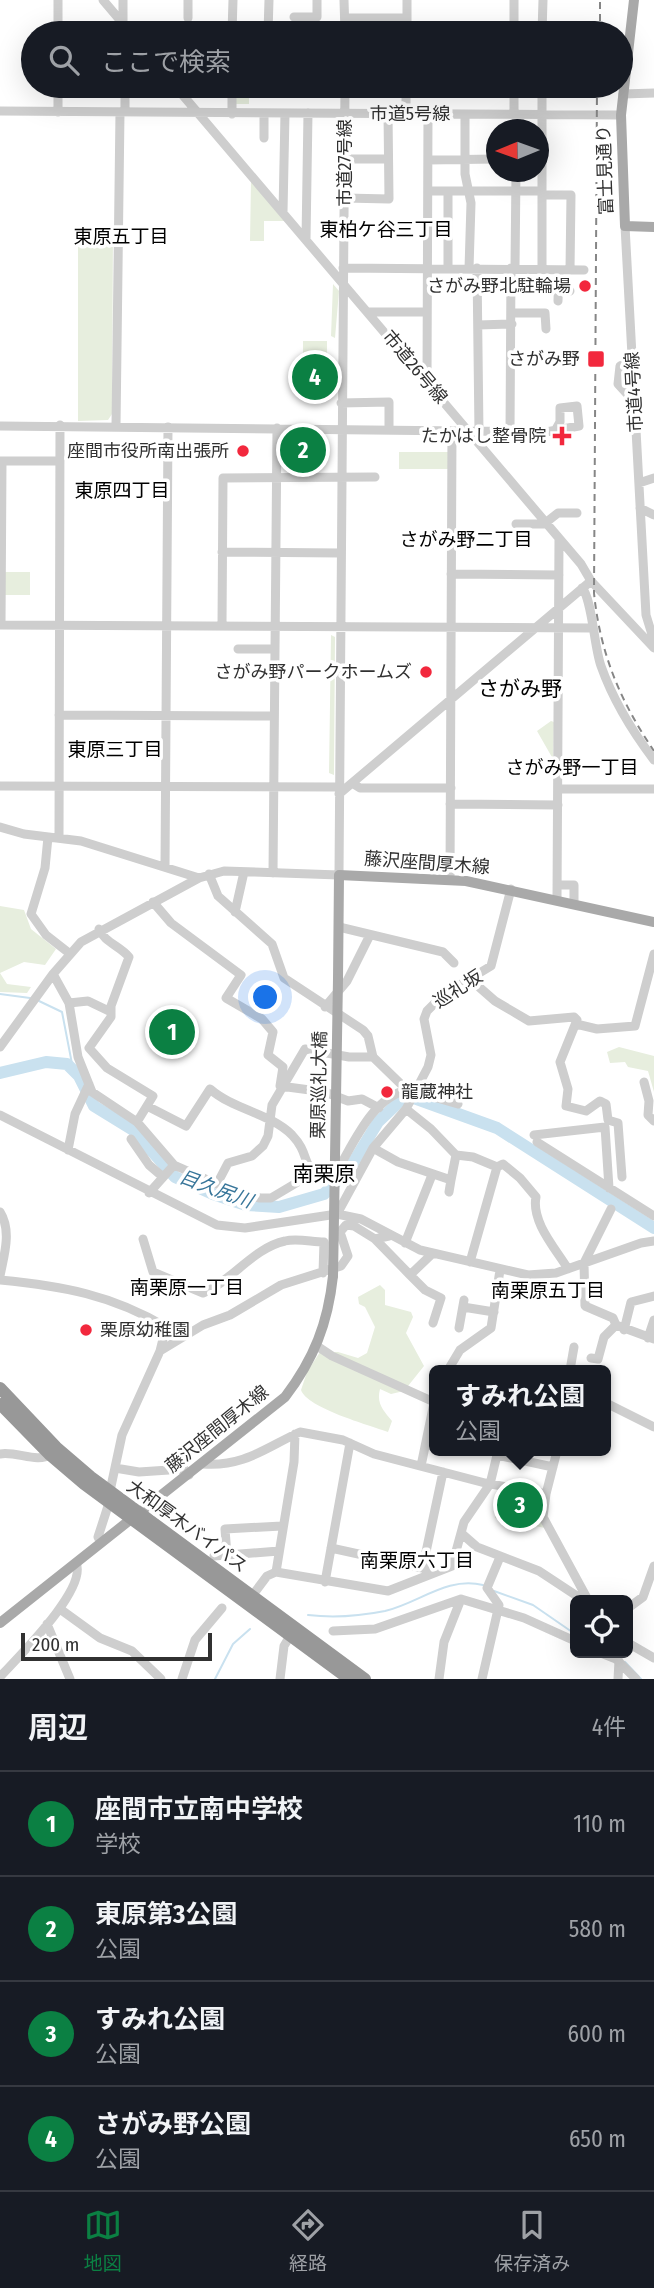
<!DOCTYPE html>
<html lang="ja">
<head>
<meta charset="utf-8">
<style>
	:root { --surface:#171b24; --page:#20242c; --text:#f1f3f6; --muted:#9ea1a6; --line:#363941; --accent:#0b8043 }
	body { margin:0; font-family:"Fira Sans Condensed","Noto Sans JP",sans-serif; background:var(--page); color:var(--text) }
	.controls { position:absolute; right:21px; bottom:21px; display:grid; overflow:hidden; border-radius:10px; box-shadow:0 7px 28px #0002 }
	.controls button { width:63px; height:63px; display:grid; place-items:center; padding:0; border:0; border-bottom:2px solid var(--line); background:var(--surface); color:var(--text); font:35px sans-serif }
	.compass { position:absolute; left:486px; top:119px; width:63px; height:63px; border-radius:50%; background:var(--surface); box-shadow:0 7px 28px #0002; rotate:269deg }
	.scale { position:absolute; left:21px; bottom:18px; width:191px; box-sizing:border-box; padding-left:7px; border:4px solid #313131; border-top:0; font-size:19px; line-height:24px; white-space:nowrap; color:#313131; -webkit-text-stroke:5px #fff; paint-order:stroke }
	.you { position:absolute; left:266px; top:998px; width:24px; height:24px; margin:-18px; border:5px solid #fff; border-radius:50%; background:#1a73e8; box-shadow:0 0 0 10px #1a73e833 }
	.badge { display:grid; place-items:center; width:46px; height:46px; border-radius:50%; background:var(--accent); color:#fff; font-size:23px; font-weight:700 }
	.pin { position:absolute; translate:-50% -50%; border:4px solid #fff; box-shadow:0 2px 7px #0006 }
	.popup { position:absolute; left:429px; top:1365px; width:182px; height:91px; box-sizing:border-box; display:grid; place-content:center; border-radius:10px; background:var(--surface); filter:drop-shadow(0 2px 5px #0005); font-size:23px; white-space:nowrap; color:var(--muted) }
	.popup b { font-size:26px; color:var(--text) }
	.popup::after { content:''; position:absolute; left:50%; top:100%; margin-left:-14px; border:14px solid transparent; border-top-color:var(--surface) }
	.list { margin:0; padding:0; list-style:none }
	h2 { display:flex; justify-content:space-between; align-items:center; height:91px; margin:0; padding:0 28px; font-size:30px }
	h2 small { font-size:23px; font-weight:400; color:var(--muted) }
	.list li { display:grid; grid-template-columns:46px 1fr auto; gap:21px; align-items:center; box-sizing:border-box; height:105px; padding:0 28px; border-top:2px solid var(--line) }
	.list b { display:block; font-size:26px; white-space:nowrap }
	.list p { margin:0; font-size:23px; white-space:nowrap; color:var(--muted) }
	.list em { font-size:23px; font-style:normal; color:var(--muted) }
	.icon { flex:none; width:38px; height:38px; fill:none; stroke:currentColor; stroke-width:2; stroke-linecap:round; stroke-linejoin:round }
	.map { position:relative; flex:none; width:654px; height:1679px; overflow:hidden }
	.search { position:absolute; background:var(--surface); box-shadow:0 7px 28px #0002; left:21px; right:21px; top:21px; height:77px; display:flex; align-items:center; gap:18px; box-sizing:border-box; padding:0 24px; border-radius:38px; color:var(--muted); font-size:26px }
	.sheet { height:511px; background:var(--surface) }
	nav { display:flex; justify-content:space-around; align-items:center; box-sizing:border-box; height:98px; border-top:2px solid var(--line); background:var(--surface); font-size:19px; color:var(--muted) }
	nav a { display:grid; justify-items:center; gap:4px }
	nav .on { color:var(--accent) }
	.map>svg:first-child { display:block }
</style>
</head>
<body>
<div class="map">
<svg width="654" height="1679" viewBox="0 0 654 1679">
	<rect width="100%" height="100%" fill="#fff"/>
	<path fill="#e7eede" d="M235,86H249V104H235Z
		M251,180L286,221H264V241H250Z
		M113,231L112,414L108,420L78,421V232Z
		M333,284L339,291L335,338L331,336Z
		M303,341H327V391H303Z
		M279,442H326V459H279Z
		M399,452H450V469H399Z
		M4,572H30V595H4Z
		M331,635L335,637L334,775L329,773Z
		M551,721L554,722L553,759L537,731Z
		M0,906L24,910L31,929L56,949L45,965L24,962L0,973L7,984L31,987L27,993L0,992Z
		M619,1047L654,1056V1092L648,1071L628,1067L625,1062L610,1063L607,1052Z
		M380,1285L385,1290V1305L411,1312L413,1317L406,1333L424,1366L404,1391L391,1394L380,1389C376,1404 384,1411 392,1421L388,1432C369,1425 307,1408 301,1390L307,1372L320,1352H338L358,1358L367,1353L375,1327L365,1307L359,1304L358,1297Z
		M502,1489L541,1495L545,1528L495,1518Z"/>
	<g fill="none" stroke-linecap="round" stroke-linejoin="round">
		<path stroke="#c9e1ef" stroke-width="2" d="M0,994L30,998
			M39,1001L62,1012L73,1069
			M494,1591L533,1605L575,1634
			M308,1615C333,1618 360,1616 385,1611C419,1603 447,1576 483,1585
			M625,1662L641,1679
			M215,1679L233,1644L250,1629"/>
		<path stroke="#c9e1ef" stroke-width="12" d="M0,1073L46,1062L67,1064L79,1076L94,1106L133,1130L175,1177L213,1194L246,1205L279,1207L324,1194L350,1168L378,1122L399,1102L414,1098L497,1128L654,1228"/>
		<path stroke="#cecece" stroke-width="9" d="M103,0L131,33
			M344,0L345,33
			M294,17H317V0
			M188,18V0
			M345,18H407
			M123,26V0
			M58,33V0
			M232,33L233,0
			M268,33L269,0
			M407,33V0
			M514,33V0
			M542,33L543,0
			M125,86V112
			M175,86L581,564L591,581L654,648
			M514,86V114
			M623,94L654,93
			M0,111L621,115
			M58,112V86
			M264,113V138
			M406,113V86
			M232,114V86
			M465,114V174L471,203L469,269
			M516,130L517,114
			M344,159H388
			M428,160L496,159
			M428,191H542
			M448,191V269
			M542,195H571L570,270
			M345,198L389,199L388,113
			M283,212L285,113
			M625,226L646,615L654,641
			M306,239L308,113
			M343,268L584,270
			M477,268L479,433
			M515,268L516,172
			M542,269V86
			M558,291H570
			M558,301L559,270
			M368,312H427
			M512,313H545L546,329
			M478,325L512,324
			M632,360L620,366L618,384L629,396L634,397
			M427,380L428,114
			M341,403L389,402V430
			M0,426L546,432L579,426L577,406L560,408V422L555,431
			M116,426L120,112
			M510,432L511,268
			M0,461H60
			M639,483L654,478
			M640,508L654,515
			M516,524H544L558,513H577
			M222,552L340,553
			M451,574L559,575
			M582,588C592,598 594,647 601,666C613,700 632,731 654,760
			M0,625L592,628
			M1,625L2,461
			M222,626L223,478L375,477
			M238,649H274
			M59,715L272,716
			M352,783L360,788H451
			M0,786L339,787
			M558,789H654
			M339,794L591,581
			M450,804L558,805
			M0,827L24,834L81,841L199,878
			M48,837L45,868L31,914L46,935L69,953
			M59,838L60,425
			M165,867L168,427
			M273,873L277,428
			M209,874L218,896L272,944L284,978L363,1030L368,1036L373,1057
			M450,879L452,431
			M557,885H574V903
			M557,899L559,538
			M153,902L171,923L241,975L226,998L262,1019L273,1032L268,1055L283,1067L280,1086L325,1092L348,1101L362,1099L379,1108
			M235,912L244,872
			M339,927L443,952L454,963
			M99,929C104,942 120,946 129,957L111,1006V1017L89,1048L107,1068L153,1096L137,1122
			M53,974L69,1003L78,1057L92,1092L137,1122L174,1165L235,1192L260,1198H271L313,1173L335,1174C353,1146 371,1098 407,1090L412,1094
			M471,980L495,1001L529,1021L574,1017L577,1020L560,1062L568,1089L566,1106L586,1111L600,1101L606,1104L608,1120L618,1123L622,1177
			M69,1003L88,1001L111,1012
			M325,1007L347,981L369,937
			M576,1024L597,1029L635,1026L654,954
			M0,1047L53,974L81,942L199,878L224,871L339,875L345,86
			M644,1082L649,1101L648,1115L654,1121
			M413,1091L458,1104
			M147,1106L186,1126L210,1089C234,1110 270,1113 292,1135C307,1151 303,1160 313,1173
			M406,1109L431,1129L456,1155L451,1180
			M0,1115L217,1225L245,1228L337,1214L361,1219L420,1250L528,1275L556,1273L641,1243L654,1241
			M534,1135L605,1127L609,1188
			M131,1139L149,1165L163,1177
			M537,1142L654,1216
			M373,1148L398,1162L451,1180L449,1192
			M68,1150L75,1114L89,1084
			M456,1155L473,1157L497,1167L503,1164L520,1178L536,1197C531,1222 556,1249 568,1269
			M217,1184L228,1163L252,1156L263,1146L268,1136L272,1105L305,1049L349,1057H373L407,1090
			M149,1193L174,1165
			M611,1209L584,1263L585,1306L613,1318L616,1325L654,1339
			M0,1212C12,1231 4,1255 0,1276
			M337,1214L373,1148L406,1109L428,1067L431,1055L424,1019L427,1011L443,995L491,966L511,889
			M143,1239L153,1272L203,1293C232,1281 253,1248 285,1241C297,1238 312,1242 324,1242L323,1273
			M375,1239L410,1275L433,1253
			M405,1243L432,1175
			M470,1262L497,1167
			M410,1275L425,1290L441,1298L433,1323
			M0,1280C63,1286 112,1295 166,1327L160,1351L122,1435L110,1491
			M463,1307L494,1312
			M459,1328L464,1300
			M624,1330L631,1302L654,1296
			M648,1338L654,1320
			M317,1346L332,1356L434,1402
			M160,1351L203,1325L230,1315L281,1285L341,1266L348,1256L340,1232L346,1225L354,1226L375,1239L389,1236
			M591,1358L598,1359L604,1337L616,1325
			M448,1370L460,1350L491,1328L500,1270
			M570,1370L574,1347
			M606,1403L654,1427
			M0,1454C16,1451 37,1463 50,1455
			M497,1455L553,1467
			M203,1464C244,1467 265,1448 300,1432L343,1440L374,1454L485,1483L546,1494L543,1517L588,1600
			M421,1466L434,1403
			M115,1468L139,1472L184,1469L189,1475
			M546,1494L557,1451
			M461,1533L477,1547L539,1571L583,1600
			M101,1543L98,1537L109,1503
			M331,1548L436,1571
			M227,1555L225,1529L282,1526
			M214,1556L279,1551
			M423,1566L443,1472
			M276,1572L294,1462L295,1434
			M325,1582L350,1443
			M252,1596L267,1576L276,1572L388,1591L452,1566L464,1522L490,1484L498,1451
			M628,1608L643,1597L654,1566
			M60,1609L100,1638L132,1651L161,1679
			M47,1624L70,1679
			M333,1631L375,1629L461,1599L524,1618L575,1641
			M628,1643L654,1658
			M601,1653L616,1659
			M616,1653V1659L636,1679
			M0,1677C17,1658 88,1589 76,1563
			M182,1679L195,1640L222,1608
			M280,1679L284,1646L290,1636
			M439,1679L444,1642L461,1599
			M482,1679L499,1605L487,1588L500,1557
			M618,1679L619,1661"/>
		<path stroke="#a9a9a9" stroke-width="10" d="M634,0L621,115L625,226L654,227
			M338,979L339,875L466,881L654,922
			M0,1623L285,1397C314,1359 328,1323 333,1276"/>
		<path stroke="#989898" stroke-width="12" d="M0,1388L56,1447L91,1477L365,1679
			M0,1404L50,1455L84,1484L349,1679"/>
		<path stroke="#868686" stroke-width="2" stroke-dasharray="7 5" stroke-linecap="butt" d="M600,33V0
			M597,86L594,593C600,653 620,701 654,751"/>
		<path stroke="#a9a9a9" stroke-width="10" d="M333,1276L338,979"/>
	</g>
	<g fill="#f2283d" stroke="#fff" stroke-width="2.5">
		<circle cx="585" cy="286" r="7"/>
		<rect x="587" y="350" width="18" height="18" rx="3.5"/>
		<path d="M558.5 425.5h7v7h7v7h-7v7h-7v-7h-7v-7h7z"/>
		<circle cx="243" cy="451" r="7"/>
		<circle cx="426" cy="672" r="7"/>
		<circle cx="387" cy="1092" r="7"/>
		<circle cx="86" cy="1330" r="7"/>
	</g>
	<g text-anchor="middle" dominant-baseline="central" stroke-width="7" stroke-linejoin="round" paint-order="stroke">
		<g font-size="18" fill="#313131" stroke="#fff">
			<text x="410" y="114">市道5号線</text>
			<text transform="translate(345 163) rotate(-90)">市道27号線</text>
			<text transform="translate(605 170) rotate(-92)">富士見通り</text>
			<text transform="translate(415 367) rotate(50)">市道26号線</text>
			<text transform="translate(634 392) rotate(-93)">市道4号線</text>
			<text transform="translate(427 863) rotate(4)">藤沢座間厚木線</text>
			<text transform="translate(458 989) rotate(-33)">巡礼坂</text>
			<text transform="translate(319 1085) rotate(-89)">栗原巡礼大橋</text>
			<text transform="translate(217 1429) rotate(-39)">藤沢座間厚木線</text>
			<text transform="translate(187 1526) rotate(36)">大和厚木バイパス</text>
		</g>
		<g font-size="18" fill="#313131" stroke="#fff" text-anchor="end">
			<text x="571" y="286">さがみ野北駐輪場</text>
			<text x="580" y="359">さがみ野</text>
			<text x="546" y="436">たかはし整骨院</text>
			<text x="229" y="451">座間市役所南出張所</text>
			<text x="412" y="672">さがみ野パークホームズ</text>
			<text x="401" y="1092" text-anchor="start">龍蔵神社</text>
			<text x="100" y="1330" text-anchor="start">栗原幼稚園</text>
		</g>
		<g font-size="19" fill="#000" stroke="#fff">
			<text x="386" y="229">東柏ケ谷三丁目</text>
			<text x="121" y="236">東原五丁目</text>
			<text x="122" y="490">東原四丁目</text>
			<text x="466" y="539">さがみ野二丁目</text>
			<text x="115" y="749">東原三丁目</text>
			<text x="572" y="767">さがみ野一丁目</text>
			<text x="187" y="1287">南栗原一丁目</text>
			<text x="548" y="1290">南栗原五丁目</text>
			<text x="417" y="1560">南栗原六丁目</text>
		</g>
		<g font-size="19" font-style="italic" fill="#38769a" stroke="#fff">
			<text transform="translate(216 1189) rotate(20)">目久尻川</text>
		</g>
		<g font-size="21" fill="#000" stroke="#fff">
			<text x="520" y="689">さがみ野</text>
			<text x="324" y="1174">南栗原</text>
		</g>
	</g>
</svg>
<div class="controls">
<button><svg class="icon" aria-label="locate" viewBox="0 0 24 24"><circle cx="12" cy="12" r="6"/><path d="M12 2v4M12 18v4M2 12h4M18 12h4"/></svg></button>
</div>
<svg class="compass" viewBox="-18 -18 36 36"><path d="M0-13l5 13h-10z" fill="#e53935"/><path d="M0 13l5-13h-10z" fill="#9ea1a6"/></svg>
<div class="scale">200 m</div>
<div class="you"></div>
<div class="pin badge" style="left:172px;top:1032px">1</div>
<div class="pin badge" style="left:303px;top:450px">2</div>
<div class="pin badge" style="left:520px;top:1505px">3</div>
<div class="popup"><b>すみれ公園</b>公園</div>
<div class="pin badge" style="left:315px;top:377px">4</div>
<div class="search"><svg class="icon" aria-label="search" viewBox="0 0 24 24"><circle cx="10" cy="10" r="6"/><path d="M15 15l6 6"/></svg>ここで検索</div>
</div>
<section class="sheet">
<h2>周辺<small>4件</small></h2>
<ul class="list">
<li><span class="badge">1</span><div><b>座間市立南中学校</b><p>学校</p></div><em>110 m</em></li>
<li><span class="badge">2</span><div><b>東原第3公園</b><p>公園</p></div><em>580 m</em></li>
<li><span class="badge">3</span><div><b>すみれ公園</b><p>公園</p></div><em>600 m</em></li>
<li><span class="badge">4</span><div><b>さがみ野公園</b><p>公園</p></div><em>650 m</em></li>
</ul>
</section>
<nav>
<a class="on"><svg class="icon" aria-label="map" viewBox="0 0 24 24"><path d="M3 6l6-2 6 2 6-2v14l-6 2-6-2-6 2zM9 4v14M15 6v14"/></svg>地図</a>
<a><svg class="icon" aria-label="directions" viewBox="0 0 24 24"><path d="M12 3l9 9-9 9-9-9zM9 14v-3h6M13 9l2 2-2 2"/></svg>経路</a>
<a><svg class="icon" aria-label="saved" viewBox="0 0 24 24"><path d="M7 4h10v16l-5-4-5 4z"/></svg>保存済み</a>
</nav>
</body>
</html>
